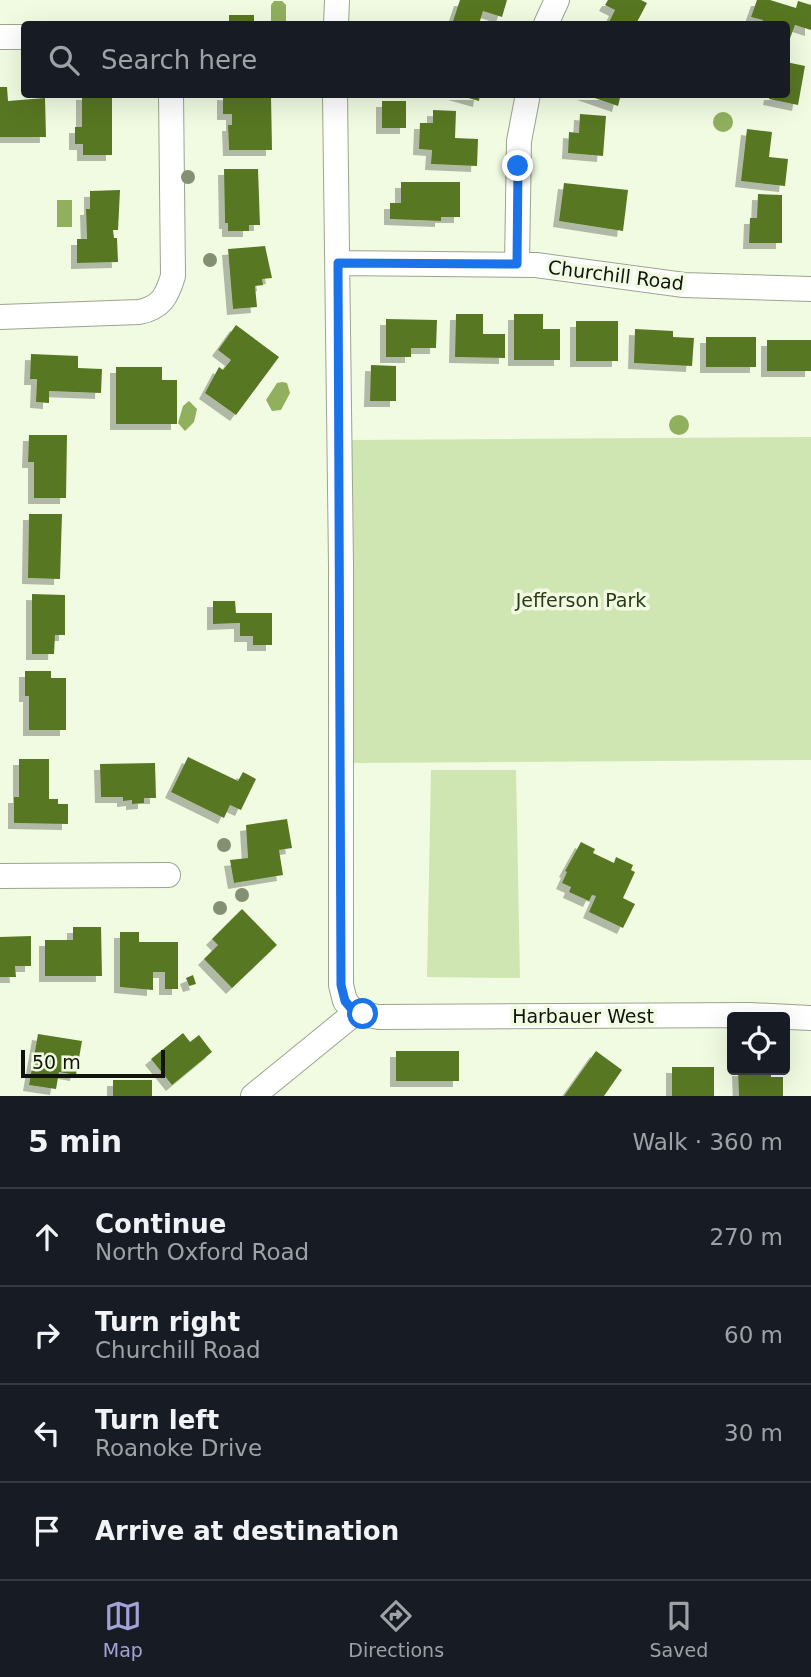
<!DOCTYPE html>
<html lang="en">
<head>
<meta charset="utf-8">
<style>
	:root { --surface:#171b24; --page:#20242c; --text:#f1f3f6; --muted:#9ea1a6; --line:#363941; --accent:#a2a2d9 }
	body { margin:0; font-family:"DejaVu Sans",sans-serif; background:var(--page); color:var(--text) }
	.controls { position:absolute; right:21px; bottom:21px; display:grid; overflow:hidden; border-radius:7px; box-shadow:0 7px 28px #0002 }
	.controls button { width:63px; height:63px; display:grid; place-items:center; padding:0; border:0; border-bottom:2px solid var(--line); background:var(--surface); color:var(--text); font:35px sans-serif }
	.scale { position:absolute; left:21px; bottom:18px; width:144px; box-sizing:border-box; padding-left:7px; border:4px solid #11140c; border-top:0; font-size:19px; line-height:24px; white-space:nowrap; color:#11140c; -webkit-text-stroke:5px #f0fbe2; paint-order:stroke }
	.stop { position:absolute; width:21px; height:21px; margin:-16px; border:5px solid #1a73e8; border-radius:50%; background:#fff }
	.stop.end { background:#1a73e8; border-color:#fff; box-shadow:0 2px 7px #0008 }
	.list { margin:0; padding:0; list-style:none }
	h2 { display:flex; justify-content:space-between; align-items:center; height:91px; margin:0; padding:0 28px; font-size:30px }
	h2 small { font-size:23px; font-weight:400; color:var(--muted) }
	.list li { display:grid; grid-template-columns:46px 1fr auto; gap:21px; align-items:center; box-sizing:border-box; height:98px; padding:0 28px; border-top:2px solid var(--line) }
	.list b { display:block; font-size:26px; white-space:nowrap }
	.list p { margin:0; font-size:23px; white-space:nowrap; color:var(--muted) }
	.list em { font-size:23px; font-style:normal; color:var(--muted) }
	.icon { flex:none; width:38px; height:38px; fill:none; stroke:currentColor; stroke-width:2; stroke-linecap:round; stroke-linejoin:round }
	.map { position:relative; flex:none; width:811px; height:1096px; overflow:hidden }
	.search { position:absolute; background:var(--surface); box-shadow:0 7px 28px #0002; left:21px; right:21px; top:21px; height:77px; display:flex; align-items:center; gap:18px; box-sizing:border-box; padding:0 24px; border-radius:7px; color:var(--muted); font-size:26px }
	.sheet { height:483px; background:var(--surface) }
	nav { display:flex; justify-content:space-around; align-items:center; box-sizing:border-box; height:98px; border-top:2px solid var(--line); background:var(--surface); font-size:19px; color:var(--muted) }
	nav a { display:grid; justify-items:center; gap:4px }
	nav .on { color:var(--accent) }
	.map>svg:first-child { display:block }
</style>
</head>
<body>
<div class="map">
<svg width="811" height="1096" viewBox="0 0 811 1096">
	<defs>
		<filter id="shadow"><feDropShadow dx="-6" dy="6" stdDeviation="0" flood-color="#0004"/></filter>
	</defs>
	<rect width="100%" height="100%" fill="#f0fbe2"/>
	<path fill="#d0e6b2" d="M811,437V760L354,763L351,440Z
		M431,770H516L520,978L427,977Z"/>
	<path fill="#90b05e" d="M274,1H282L286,5V24H271V5Z
		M713 122a10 10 0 1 1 20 0a10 10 0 1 1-20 0Z
		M57,200H72V227H57Z
		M282,382L287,383L290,393L281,410L272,411L266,400L277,383Z
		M189,401L197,409L194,422L185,431L178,423L183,406Z
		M669 425a10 10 0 1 1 20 0a10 10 0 1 1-20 0Z"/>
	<path fill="#597724" filter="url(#shadow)" d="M460,0H507L502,17L483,11L479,24H452Z
		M608,0H641L647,3L636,24H608L615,10L605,5Z
		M757,0H770L796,8L798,1L811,5V30L795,25L786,49V24H761L763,20L751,17Z
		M229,15H254V24H229Z
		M786,62L805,66L798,105L769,99L770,94H786Z
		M0,87H7L8,101L45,98L46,137H0Z
		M82,94H112V155H83V144H75V127H82Z
		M223,94L271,96L272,150H229L228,125H232V114H223Z
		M454,94H480L479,101Z
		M583,94H621L618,106Z
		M382,101H406V128H382Z
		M433,110L456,111L455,138L478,139L477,166L431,164L432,150L419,149L420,123H433Z
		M580,114L606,116L603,156L568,153L569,132L579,133Z
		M747,129L772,132L769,157L788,159L785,186L741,181Z
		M224,169H258L260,225H249V231H228V223H225Z
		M401,182H460V217H441V221L390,219V203H401Z
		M564,183L628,190L623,231L559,221Z
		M120,190L118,230H113L114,238H117L118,262L77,263V239H87L86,209H90V191Z
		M758,194L782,195V243H749L750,218H757Z
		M265,246L272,278L262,279L263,285L255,286L257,307L233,309L228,249Z
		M456,314H483V334H505V358L455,357Z
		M514,314H543V329H560V360H514Z
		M386,319L437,320L436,348H411V357H386Z
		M576,321H618V361H576Z
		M236,325L279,357L236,415L205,393L219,367L223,370L231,360L218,350Z
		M635,329L673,331V337L694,338L692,366L634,363Z
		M706,337H756V367H706Z
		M767,340H811V371H767Z
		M31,354L78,356V368L102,369L101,393L49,391V403L36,402L37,379H30Z
		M371,365L396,366V401H370Z
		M116,367H162V380H177V424H116Z
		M29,435H67L66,498H34V462H28Z
		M29,514H62L60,579L28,578Z
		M32,594L65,595V635H55L54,654H32Z
		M213,601H235L236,613H272V645H253V636H240V623L213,624Z
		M25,671H51V678H66V730H29V696H25Z
		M188,757L238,781L243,772L256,779L241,810L230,805L224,818L171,792Z
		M19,759H49V799H58V804H68V824L14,823V797H19Z
		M155,763L156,798H144V803L132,804V800L123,801V797H101L100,764Z
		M287,819L292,848L279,850L283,875L234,883L230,860L248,858L246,825Z
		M581,842L595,849L593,853L614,863L616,857L633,865L631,870L635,872L623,898L635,904L623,928L589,912L596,896L592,895L589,901L569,892L571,887L562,883L567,872L565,871Z
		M242,909L277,945L232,988L204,959L218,945L212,939Z
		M73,927H101L102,976H45V940H73Z
		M120,932H139V942H178V989H165V972H153V990L120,987Z
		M31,936V966H15L16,977H0V937Z
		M193,975L196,984L189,986L186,978Z
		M183,1033L190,1042L199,1035L212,1052L172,1085L151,1059Z
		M38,1034L82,1041L76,1075L59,1072L56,1089L29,1085Z
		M396,1051H459V1081H396Z
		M596,1051L622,1070L604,1096H564Z
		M672,1067H714V1096H672Z
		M738,1070H771V1077H783V1096H739Z
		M113,1080H152V1096H113Z"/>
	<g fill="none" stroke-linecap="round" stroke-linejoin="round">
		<g stroke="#9ba58e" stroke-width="26">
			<path id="minor" d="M336,24L337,0
				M546,24L557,0
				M0,37H24
				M335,94L341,565V985L345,1001L355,1013
				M338,263L536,265L684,285L811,289
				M517,264L519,141L528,94
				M0,317L139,312C161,308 167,296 173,276L171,94
				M0,876L168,875
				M355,1013L379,1017L749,1015L811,1018
				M253,1096L355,1013"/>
		</g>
		<use href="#minor" stroke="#fff" stroke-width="24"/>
	</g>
	<g fill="#849072">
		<circle cx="188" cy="177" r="7"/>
		<circle cx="210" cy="260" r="7"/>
		<circle cx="224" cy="845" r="7"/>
		<circle cx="242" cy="895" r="7"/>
		<circle cx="220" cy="908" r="7"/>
	</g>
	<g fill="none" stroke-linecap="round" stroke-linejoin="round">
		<path stroke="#1a73e8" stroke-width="9" d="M363,1014L355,1013L345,1001L341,985L338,263L517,264L518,166"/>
	</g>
	<g text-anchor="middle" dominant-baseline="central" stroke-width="7" stroke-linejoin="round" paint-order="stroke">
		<g font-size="19" fill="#11140c" stroke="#f0fbe2">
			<text transform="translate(616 275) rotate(7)">Churchill Road</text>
			<text x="583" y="1016">Harbauer West</text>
		</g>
		<g font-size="19" fill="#2c3917" stroke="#f0fbe2">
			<text x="581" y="600">Jefferson Park</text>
		</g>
	</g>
</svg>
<div class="controls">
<button><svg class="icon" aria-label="locate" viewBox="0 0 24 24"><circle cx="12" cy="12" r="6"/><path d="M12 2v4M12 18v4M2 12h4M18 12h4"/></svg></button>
</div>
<div class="scale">50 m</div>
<div class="stop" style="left:363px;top:1014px"></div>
<div class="stop end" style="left:518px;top:166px"></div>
<div class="search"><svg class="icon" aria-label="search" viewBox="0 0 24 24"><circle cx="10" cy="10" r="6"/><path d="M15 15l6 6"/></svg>Search here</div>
</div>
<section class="sheet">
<h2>5 min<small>Walk · 360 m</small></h2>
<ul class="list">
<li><svg class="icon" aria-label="ahead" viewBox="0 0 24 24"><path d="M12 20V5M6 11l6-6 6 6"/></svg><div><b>Continue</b><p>North Oxford Road</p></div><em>270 m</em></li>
<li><svg class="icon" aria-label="right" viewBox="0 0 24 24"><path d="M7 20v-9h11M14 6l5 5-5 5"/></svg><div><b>Turn right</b><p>Churchill Road</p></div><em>60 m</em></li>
<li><svg class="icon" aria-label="left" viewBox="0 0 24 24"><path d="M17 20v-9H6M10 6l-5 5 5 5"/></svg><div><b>Turn left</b><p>Roanoke Drive</p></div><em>30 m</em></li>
<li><svg class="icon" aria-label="arrive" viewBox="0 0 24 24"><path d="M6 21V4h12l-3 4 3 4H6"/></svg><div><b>Arrive at destination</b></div></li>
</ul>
</section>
<nav>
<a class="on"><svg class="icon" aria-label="map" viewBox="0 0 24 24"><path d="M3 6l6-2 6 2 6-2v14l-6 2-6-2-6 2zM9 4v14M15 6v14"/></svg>Map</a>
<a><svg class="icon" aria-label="directions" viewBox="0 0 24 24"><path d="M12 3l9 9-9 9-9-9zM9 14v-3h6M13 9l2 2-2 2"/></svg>Directions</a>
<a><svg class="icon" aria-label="saved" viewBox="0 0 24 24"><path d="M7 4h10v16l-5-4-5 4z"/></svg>Saved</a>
</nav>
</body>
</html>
